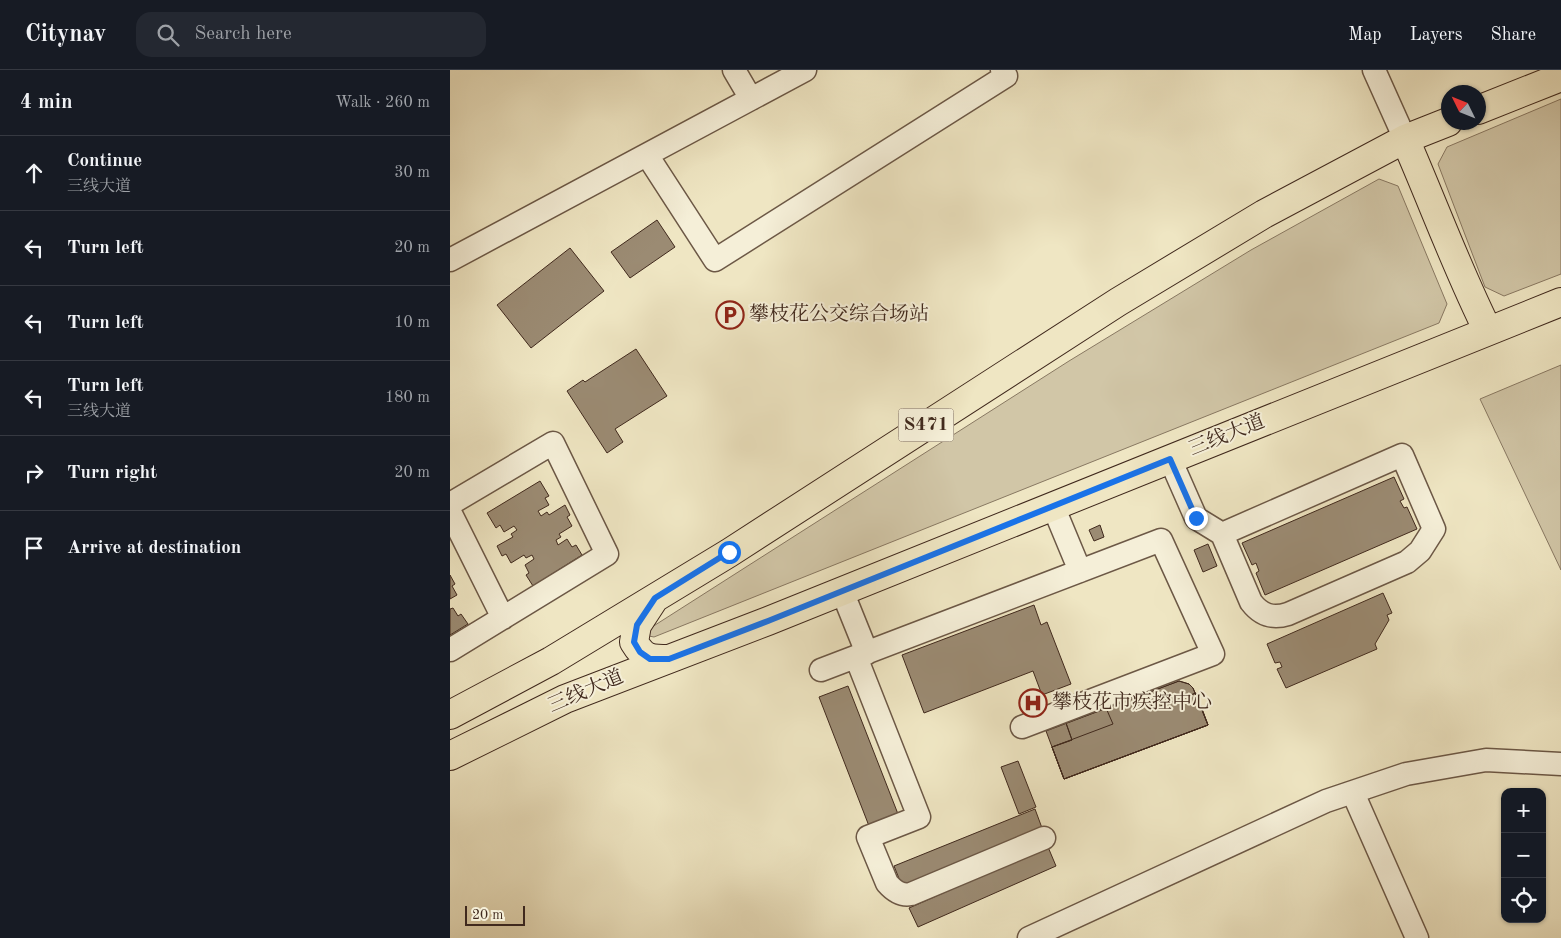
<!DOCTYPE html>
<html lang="en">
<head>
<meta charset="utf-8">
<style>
	:root { --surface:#171b24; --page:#242831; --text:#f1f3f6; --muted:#9ea1a6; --line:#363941 }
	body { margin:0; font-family:"Old Standard TT","Noto Serif SC",serif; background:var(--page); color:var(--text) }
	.controls { position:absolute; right:15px; bottom:15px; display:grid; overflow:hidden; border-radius:10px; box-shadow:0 1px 4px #0004 }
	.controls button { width:45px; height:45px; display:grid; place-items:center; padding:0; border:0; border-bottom:1px solid var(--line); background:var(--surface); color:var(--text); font:25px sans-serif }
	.compass { position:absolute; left:991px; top:15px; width:45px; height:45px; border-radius:50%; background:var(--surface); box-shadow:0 1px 4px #0004; rotate:313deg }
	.scale { position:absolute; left:15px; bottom:12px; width:60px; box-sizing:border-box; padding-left:5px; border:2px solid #40291d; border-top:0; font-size:14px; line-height:18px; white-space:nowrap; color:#40291d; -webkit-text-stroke:4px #f5efd8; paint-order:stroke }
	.stop { position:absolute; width:15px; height:15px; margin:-11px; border:4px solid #1a73e8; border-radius:50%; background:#fff }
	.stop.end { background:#1a73e8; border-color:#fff; box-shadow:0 1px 5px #0008 }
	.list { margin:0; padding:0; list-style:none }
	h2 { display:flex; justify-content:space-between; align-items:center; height:65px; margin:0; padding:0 20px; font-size:21px }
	h2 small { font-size:16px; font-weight:400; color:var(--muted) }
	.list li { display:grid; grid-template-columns:32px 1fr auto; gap:15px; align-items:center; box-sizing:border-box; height:75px; padding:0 20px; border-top:1px solid var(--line) }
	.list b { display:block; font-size:19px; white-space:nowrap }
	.list p { margin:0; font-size:16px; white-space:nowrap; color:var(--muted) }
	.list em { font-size:16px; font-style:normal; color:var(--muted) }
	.icon { flex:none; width:28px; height:28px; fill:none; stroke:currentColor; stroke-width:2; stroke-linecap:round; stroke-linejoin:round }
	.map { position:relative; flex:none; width:1111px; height:868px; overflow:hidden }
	header { display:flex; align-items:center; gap:30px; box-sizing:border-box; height:70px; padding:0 25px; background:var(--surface); border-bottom:1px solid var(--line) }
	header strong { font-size:24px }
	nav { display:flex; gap:28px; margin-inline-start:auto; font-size:18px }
	.search { width:350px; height:45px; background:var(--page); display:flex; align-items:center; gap:12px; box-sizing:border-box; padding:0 18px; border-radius:15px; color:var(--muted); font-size:19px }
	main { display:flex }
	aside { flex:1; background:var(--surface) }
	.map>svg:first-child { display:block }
</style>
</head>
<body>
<header>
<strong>Citynav</strong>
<div class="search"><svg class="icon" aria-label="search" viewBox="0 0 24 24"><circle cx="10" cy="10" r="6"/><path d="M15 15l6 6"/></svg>Search here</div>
<nav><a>Map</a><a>Layers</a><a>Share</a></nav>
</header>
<main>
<aside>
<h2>4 min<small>Walk · 260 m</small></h2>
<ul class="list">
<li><svg class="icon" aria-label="ahead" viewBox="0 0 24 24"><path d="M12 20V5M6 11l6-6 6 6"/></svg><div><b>Continue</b><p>三线大道</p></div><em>30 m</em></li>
<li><svg class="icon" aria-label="left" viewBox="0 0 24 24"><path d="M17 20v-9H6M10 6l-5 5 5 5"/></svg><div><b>Turn left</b></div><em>20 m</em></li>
<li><svg class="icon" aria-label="left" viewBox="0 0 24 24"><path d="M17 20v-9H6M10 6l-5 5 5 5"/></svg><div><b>Turn left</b></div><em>10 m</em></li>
<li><svg class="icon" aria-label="left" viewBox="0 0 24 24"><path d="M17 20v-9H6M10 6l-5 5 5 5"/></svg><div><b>Turn left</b><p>三线大道</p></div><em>180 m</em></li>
<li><svg class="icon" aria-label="right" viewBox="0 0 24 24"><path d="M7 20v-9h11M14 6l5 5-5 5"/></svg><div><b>Turn right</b></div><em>20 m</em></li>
<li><svg class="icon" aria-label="arrive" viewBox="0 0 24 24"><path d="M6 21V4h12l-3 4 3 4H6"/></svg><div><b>Arrive at destination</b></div></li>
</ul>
</aside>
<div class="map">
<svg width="1111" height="868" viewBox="0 0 1111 868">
	<rect width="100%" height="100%" fill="#efe6c3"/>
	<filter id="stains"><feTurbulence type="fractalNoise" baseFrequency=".004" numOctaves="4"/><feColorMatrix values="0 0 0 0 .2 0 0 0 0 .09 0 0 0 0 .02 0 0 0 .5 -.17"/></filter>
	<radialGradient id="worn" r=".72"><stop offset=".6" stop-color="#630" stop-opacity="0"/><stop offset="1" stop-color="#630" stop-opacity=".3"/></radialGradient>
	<path fill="#d1c6a7" stroke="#887862" d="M1111,29V204L1054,226L1035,217L988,94L997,77Z
		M929,109L948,116L997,234L989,253L204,567L199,566L197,562L202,557L619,291L801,180Z
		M1111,295V500L1030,329Z"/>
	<path fill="#9b8b73" stroke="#40291d" d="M207,150L225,177L180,208L161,182Z
		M120,178L154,221L81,278L47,235Z
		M186,279L217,326L165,359L173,372L157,383L117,321L133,310L135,312Z
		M944,407L954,429L950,431L954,438L957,437L967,459L815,525L806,503L809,501L806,493L802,495L792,473Z
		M90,411L99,426L95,428L99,435L88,441L91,446L97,442L99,445L115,435L120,445L117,447L122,456L109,464L111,467L106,470L108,475L117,469L122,477L126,475L132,485L83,516L76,505L79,503L75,495L84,489L82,485L76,488L74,485L61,493L56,484L52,486L47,476L63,467L61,464L67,460L64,456L54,462L50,455L46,458L37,443Z
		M650,455L654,467L644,471L639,460Z
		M758,474L767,496L753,502L744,480Z
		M0,505L5,514L2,516L7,525L0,529Z
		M933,523L942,543L937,545L939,550L925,574L927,579L836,618L827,599L832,597L830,592L825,593L817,574Z
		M584,535L591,555L597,552L621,614L592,625L583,601L474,643L452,585Z
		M3,538L8,546L11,544L18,554L0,565V539Z
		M729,611L739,614L743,618L758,655L614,709L596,661Z
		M729,611L739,614L743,618L758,655L614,709L602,677L622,670L616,653Z
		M398,616L448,744L419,756L369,627Z
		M697,622L703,639L746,623L758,655L614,709L602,677L622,670L616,653Z
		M697,622L703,639L746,623L758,655L614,709L602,677L663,654L656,638Z
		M568,691L586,737L569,744L551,697Z
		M585,739L592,758L452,816L444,796Z
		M598,777L606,796L468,857L459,838Z"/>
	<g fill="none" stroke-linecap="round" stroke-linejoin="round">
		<g stroke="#6c5846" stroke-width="25">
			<path id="minor" d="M284,0L301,29
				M924,0L955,69
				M197,85L265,190L556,6L552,0
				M0,190L355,0
				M720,389L746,448L772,464L801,532C811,545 822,549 838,544L957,492L970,481L984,459L952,385L772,464
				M0,434L103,373L157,484L0,580
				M603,436L630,501
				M0,442L53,548
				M392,521L417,583
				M406,587L469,747L418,767L437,813C444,821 451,826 461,824L594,768
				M371,600L711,470L763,584L572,657
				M903,723L967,868
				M579,868L876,731L956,704L1036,690L1111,694"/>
		</g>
		<g stroke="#40291d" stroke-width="30">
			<path id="major" d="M1028,40L1111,7
				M955,69C983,133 1007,199 1038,261
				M204,529L187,555L184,572C194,589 200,589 219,589
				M0,645L101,591L279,483L668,232L814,144L955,69L998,52
				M0,686L115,629L318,551L1111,232"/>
		</g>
		<use href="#minor" stroke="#f5efd8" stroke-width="22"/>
		<use href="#major" stroke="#efe6c3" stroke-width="28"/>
	</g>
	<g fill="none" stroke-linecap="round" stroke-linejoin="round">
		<path stroke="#1a73e8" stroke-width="6" d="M279,482L205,528L187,555L184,572L190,582L200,589H219L318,551L720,389L746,448"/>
	</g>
	<defs>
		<g id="parking-ring" transform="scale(1.4375)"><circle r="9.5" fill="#f5efd8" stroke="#8f2418" stroke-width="1.5"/><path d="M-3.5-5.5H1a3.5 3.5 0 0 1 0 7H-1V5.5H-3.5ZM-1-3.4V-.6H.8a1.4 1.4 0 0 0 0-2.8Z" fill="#8f2418"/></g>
		<g id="hospital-ring" transform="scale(1.4375)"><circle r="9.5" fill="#f5efd8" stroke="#8f2418" stroke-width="1.5"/><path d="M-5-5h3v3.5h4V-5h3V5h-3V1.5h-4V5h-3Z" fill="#8f2418"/></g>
	</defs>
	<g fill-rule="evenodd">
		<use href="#parking-ring" x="280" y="245"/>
		<use href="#hospital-ring" x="583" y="633"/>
	</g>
	<g text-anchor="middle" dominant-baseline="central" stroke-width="4" stroke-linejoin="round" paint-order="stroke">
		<rect fill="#f5efd8" stroke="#766455" stroke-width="1" x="448.5" y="338.5" width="55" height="33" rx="4"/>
		<g font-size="19" font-weight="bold" fill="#40291d">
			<text x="476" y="355">S471</text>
		</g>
		<g font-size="20" fill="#40291d" stroke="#f5efd8" text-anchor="start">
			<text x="299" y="245">攀枝花公交综合场站</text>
			<text x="602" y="633">攀枝花市疾控中心</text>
		</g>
		<g font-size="20" fill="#40291d" stroke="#f5efd8">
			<text transform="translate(777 366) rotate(-22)">三线大道</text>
			<text transform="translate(136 622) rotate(-23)">三线大道</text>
		</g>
	</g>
	<rect width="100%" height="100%" filter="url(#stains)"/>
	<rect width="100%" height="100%" fill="url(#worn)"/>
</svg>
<div class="controls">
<button>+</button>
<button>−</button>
<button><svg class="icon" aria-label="locate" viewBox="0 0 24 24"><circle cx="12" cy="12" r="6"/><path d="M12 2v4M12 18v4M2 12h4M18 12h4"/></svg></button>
</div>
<svg class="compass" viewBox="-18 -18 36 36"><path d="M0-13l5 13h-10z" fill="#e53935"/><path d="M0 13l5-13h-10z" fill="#9ea1a6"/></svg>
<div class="scale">20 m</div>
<div class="stop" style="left:279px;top:482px"></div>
<div class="stop end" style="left:746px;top:448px"></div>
</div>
</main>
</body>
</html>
